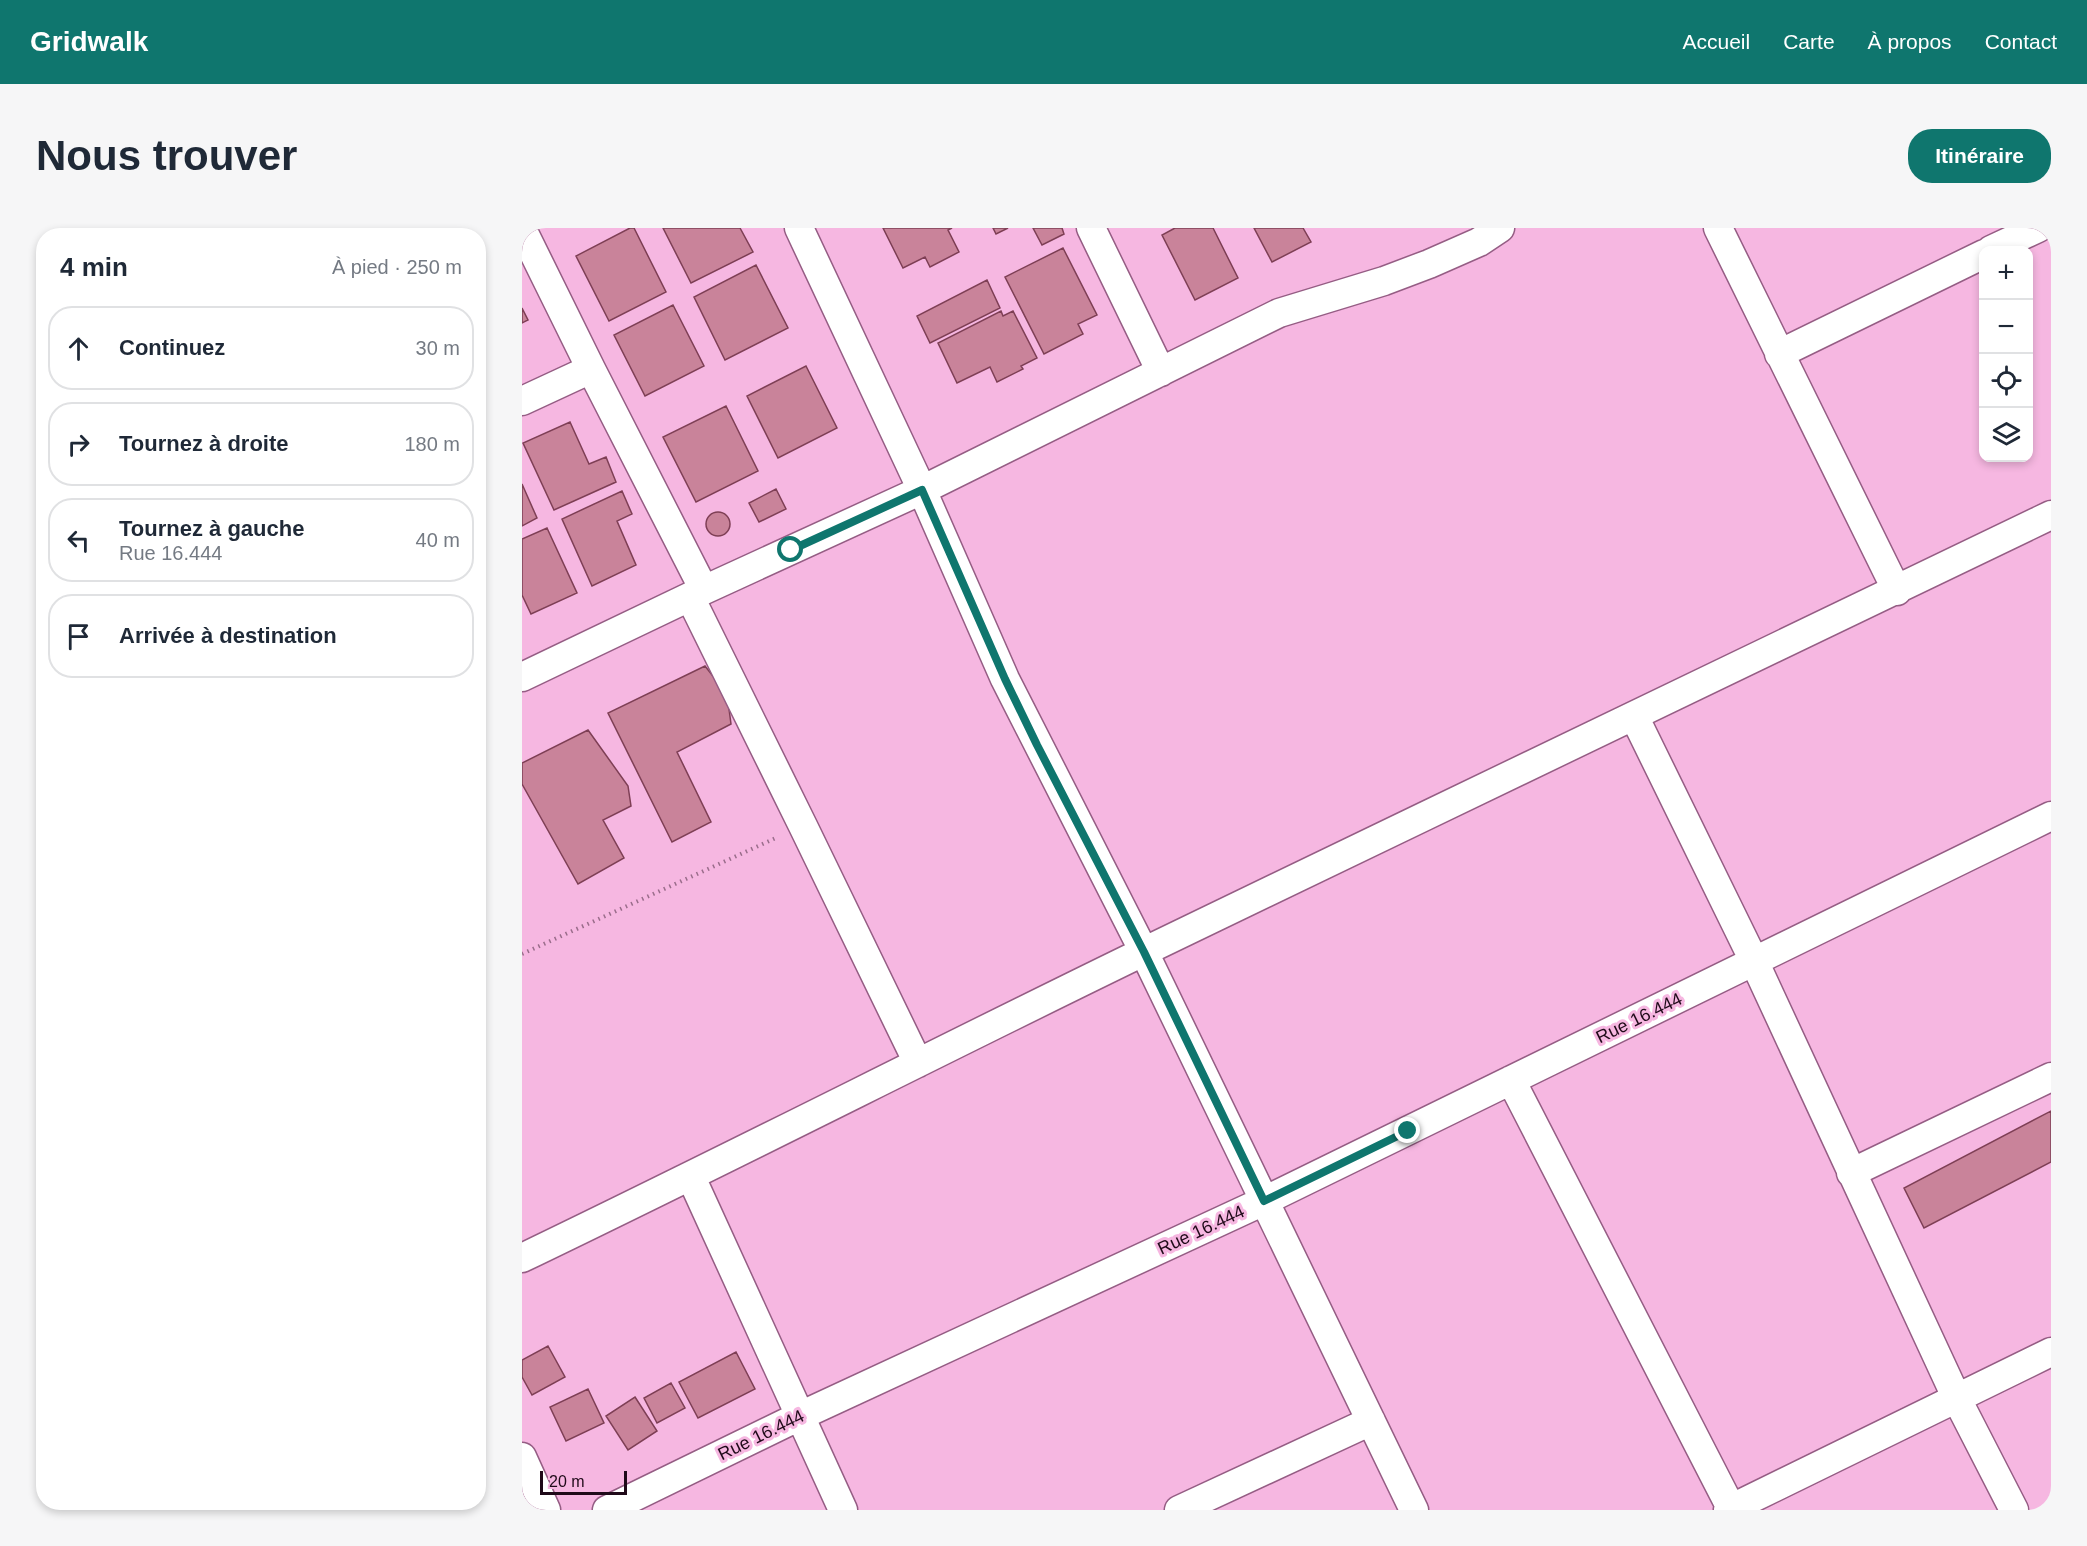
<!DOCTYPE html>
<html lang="fr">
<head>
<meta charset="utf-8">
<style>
	:root { --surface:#fff; --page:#f6f6f7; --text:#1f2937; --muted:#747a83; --line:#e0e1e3; --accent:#0f766e }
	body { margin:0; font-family:Arial,sans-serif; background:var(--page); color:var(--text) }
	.controls { position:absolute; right:18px; top:18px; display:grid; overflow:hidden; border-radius:12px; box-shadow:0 3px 9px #0003 }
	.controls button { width:54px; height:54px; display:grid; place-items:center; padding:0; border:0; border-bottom:2px solid var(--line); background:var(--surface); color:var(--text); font:30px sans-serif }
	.scale { position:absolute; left:18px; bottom:15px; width:87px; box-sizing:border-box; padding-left:6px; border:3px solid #1f0a19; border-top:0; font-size:16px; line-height:21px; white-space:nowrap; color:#1f0a19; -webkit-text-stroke:4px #f6b7e1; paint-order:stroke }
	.stop { position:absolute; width:18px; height:18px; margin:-14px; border:4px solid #0f766e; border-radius:50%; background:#fff }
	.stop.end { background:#0f766e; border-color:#fff; box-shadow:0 2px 6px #0008 }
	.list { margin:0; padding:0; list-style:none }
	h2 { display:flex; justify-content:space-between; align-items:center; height:78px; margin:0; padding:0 24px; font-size:26px }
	h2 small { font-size:20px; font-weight:400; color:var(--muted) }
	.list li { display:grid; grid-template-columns:39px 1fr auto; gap:18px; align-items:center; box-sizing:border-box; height:84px; margin:0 12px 12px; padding:0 12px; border:2px solid var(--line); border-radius:24px }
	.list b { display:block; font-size:22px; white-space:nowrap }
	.list p { margin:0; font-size:20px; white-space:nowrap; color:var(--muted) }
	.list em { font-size:20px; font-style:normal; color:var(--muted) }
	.icon { flex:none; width:33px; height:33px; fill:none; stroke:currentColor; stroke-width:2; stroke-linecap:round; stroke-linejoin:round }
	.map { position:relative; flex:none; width:1529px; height:1282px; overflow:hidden; border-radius:24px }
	header { display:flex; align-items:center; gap:36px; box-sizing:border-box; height:84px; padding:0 30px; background:var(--accent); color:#fff }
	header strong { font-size:28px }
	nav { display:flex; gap:33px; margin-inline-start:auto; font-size:21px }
	.intro { display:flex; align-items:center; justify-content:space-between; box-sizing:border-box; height:144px; padding:0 36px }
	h1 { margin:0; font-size:42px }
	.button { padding:15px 27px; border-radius:24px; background:var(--accent); color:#fff; font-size:21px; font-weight:700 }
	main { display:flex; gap:36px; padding:0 36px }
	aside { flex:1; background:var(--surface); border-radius:24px; box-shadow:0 3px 9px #0003 }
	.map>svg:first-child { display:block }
</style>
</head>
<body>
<header>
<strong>Gridwalk</strong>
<nav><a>Accueil</a><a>Carte</a><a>À propos</a><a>Contact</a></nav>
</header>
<div class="intro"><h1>Nous trouver</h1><a class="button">Itinéraire</a></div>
<main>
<aside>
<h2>4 min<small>À pied · 250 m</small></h2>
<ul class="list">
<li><svg class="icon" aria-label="ahead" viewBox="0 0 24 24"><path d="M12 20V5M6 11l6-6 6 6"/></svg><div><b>Continuez</b></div><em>30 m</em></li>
<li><svg class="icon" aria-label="right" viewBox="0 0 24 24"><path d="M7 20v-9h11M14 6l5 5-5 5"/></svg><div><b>Tournez à droite</b></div><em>180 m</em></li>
<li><svg class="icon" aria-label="left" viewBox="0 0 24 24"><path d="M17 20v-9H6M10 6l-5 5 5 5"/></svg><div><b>Tournez à gauche</b><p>Rue 16.444</p></div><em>40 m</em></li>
<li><svg class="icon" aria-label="arrive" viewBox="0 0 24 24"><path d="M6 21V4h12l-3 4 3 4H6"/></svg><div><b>Arrivée à destination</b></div></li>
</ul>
</aside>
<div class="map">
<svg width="1529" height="1282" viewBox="0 0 1529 1282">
	<rect width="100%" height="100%" fill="#f6b7e1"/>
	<path fill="#c9839a" stroke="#7e3f55" stroke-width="1.5" d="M108,0H112L144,64L87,93L54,28Z
		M141,0H218L231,24L169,55Z
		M361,0H430L426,2L437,24L408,39L403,29L381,40Z
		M471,0H486L474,6Z
		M511,0H540L542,6L520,17Z
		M653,0H691L716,50L673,72L640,7Z
		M732,0H781L789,14L750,34Z
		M541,20L575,87L556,96L561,106L522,126L483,49Z
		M234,37L266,100L203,132L172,69Z
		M465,52L478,80L408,115L395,88Z
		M151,77L182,138L123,168L92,107Z
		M0,80L6,92L0,95Z
		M479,83L481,88L491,83L515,130L499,138L501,141L475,154L468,139L435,155L416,115Z
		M284,138L315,200L256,230L225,168Z
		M204,178L236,243L174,274L141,209Z
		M48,194L67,236L84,229L94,254L32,282L1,215Z
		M0,256L15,290L0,298Z
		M254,261L264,281L237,294L227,275Z
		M100,263L110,286L95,293L114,337L70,358L40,291Z
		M184 296a12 12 0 1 1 24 0a12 12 0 1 1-24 0Z
		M25,300L55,365L9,386L0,367V311Z
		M183,438L205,466L209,496L155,524L189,594L150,614L86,485Z
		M66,502L106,558L109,578L81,592L102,630L56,656L0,556V535Z
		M1529,883V934L1402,1000L1382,960Z
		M26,1118L43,1149L10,1167L0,1149V1132Z
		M214,1124L233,1161L176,1190L157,1154Z
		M149,1155L163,1180L135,1195L122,1170Z
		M66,1161L82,1195L44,1213L28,1179Z
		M113,1169L135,1203L106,1222L84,1188Z"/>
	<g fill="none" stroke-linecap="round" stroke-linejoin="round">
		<g stroke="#955d84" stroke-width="31">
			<path id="minor" d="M277,0L400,262L483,451L622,724L892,1282
				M569,0L639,144
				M1196,0L1375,363
				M0,1L69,141L182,362
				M1469,22L1516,0
				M1257,126L1462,26
				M0,173L69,141
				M168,369L281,598L396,835
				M0,449L182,362L400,262L757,85L862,53L907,36L957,14L978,0
				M1112,488L1232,733L1435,1171L1492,1282
				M989,852L1210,1282
				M1329,945L1529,849
				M169,949L321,1282
				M0,1030C208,930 413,825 621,724C923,577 1227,435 1529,287
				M0,1229L24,1282
				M85,1282L278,1188L742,973L1529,588
				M657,1282L849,1193
				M1206,1282L1529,1124"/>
		</g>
		<path stroke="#9a6d8b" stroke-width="4" stroke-dasharray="1.5 4.5" stroke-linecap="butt" d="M0,726L256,609"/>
		<use href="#minor" stroke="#fff" stroke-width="28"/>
	</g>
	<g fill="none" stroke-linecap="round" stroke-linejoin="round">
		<path stroke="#0f766e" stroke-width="8" d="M269,322L400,262L483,451L515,517L622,724L742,973L886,903"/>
	</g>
	<g text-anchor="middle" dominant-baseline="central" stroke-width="6" stroke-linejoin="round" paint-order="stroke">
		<g font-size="18" fill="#1f0a19" stroke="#f6b7e1">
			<text transform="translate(1117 790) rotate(-26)">Rue 16.444</text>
			<text transform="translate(679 1002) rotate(-25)">Rue 16.444</text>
			<text transform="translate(239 1207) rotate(-26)">Rue 16.444</text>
		</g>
	</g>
</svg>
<div class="controls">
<button>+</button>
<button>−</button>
<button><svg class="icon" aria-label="locate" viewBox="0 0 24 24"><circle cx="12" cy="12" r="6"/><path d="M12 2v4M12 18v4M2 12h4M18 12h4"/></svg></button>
<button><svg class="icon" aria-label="layers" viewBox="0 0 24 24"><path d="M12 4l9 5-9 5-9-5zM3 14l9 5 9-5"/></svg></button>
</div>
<div class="scale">20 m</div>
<div class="stop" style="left:269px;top:322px"></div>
<div class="stop end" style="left:886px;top:903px"></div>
</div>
</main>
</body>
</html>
